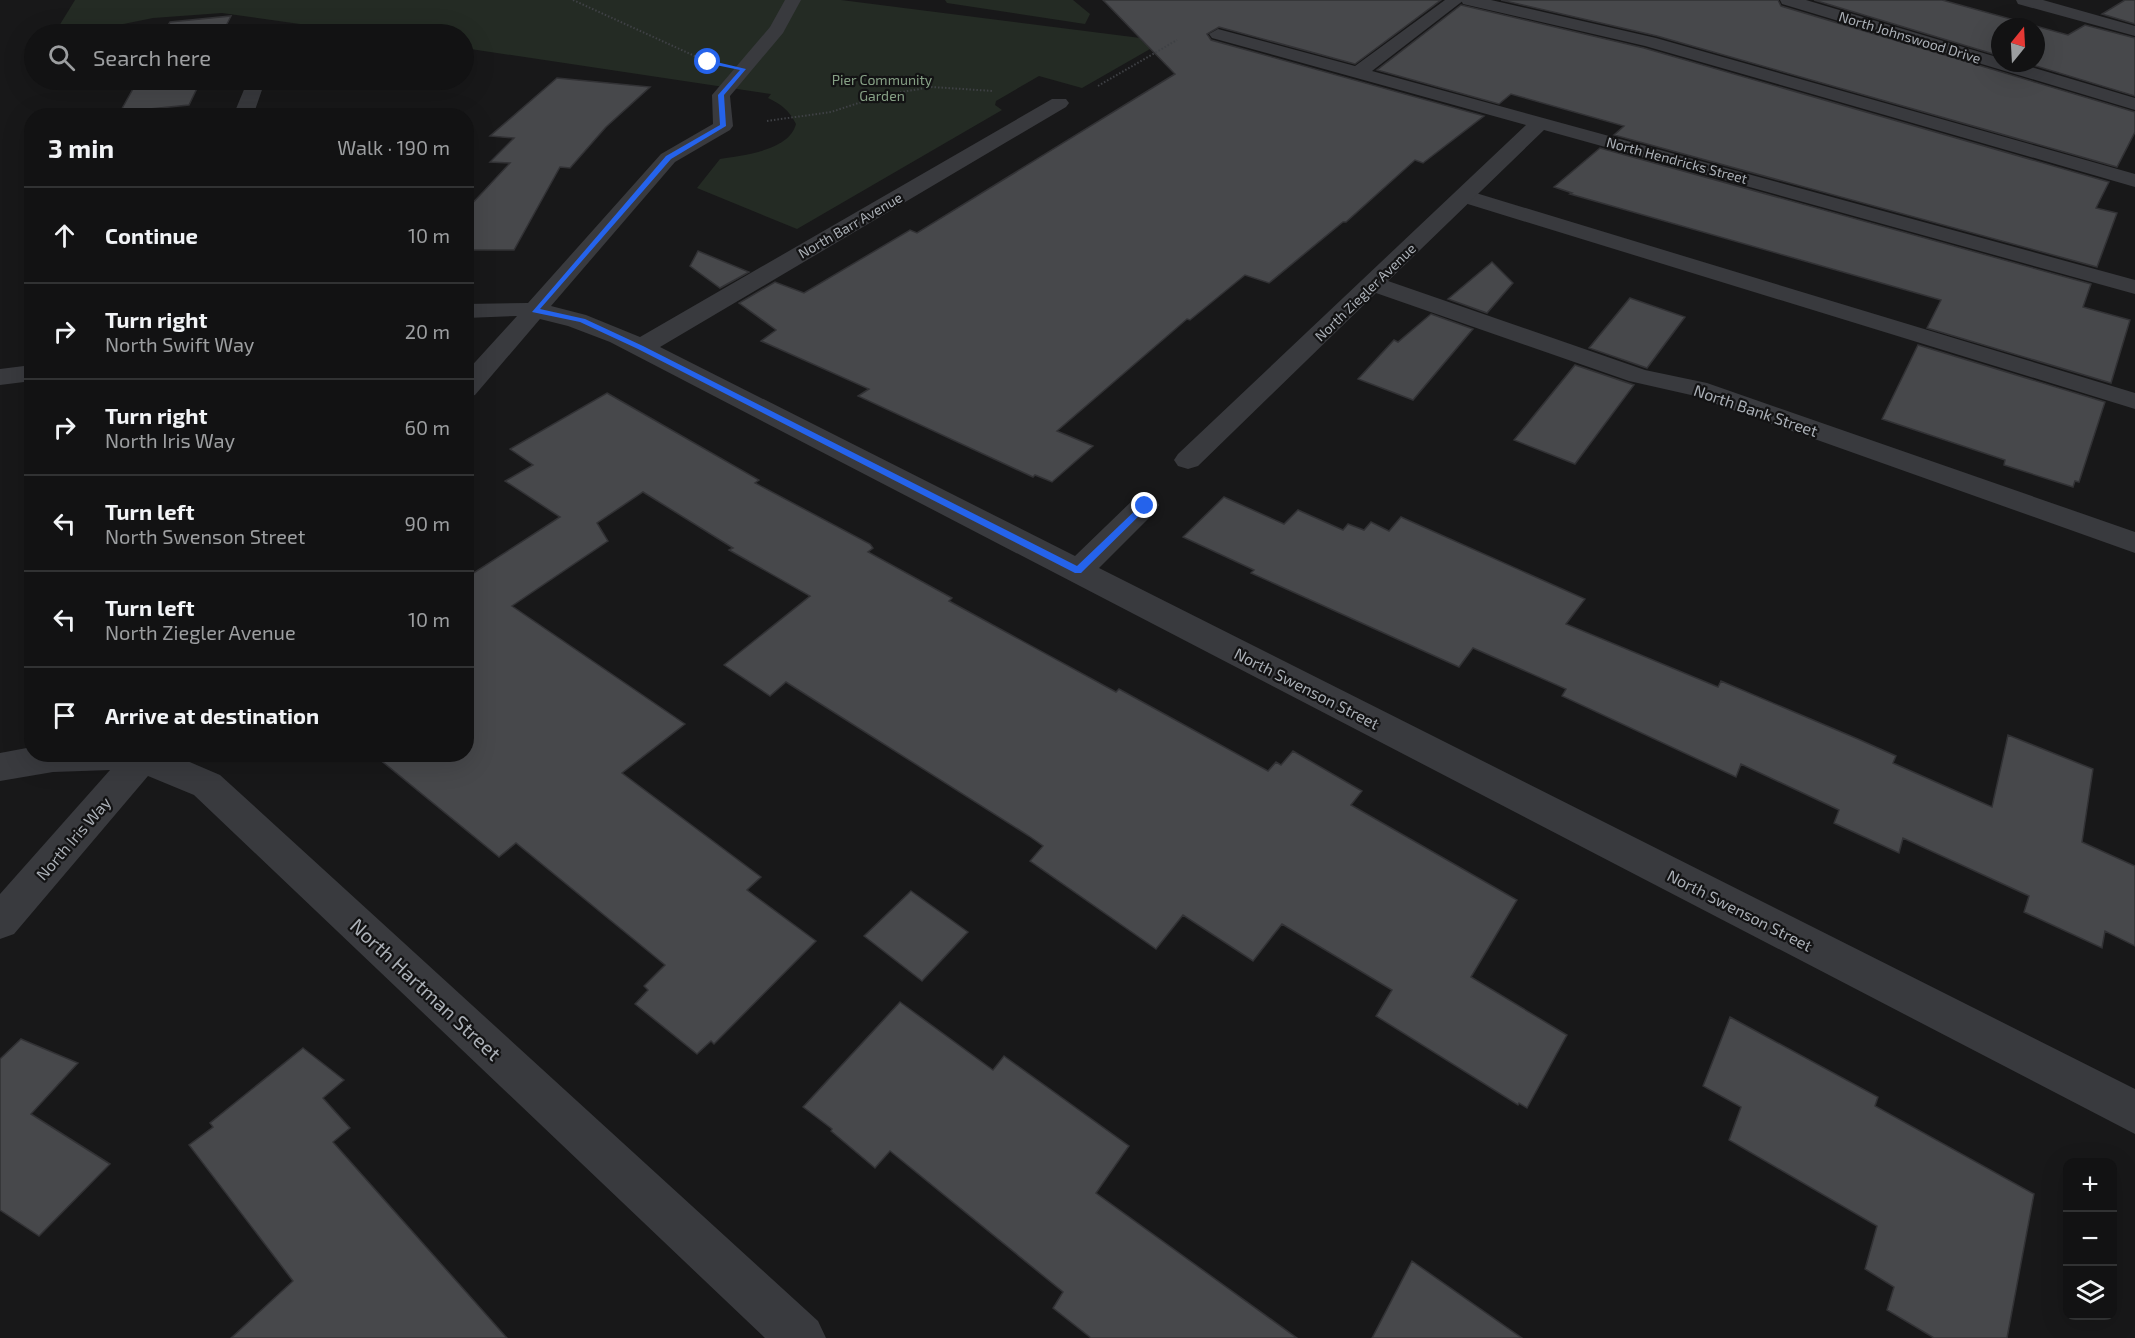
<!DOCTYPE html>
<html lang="en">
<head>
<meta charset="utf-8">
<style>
	:root { --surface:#121213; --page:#1b1b1c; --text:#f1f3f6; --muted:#9c9ea0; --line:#313233 }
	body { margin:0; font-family:"Exo 2",sans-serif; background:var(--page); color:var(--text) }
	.controls { position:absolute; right:18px; bottom:18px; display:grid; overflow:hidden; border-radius:12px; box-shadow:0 6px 24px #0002 }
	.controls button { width:54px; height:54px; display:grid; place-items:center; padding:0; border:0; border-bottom:2px solid var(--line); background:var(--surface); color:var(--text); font:30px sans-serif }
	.compass { position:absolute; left:1991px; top:18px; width:54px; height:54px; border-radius:50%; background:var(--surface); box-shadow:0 6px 24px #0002; rotate:18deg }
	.stop { position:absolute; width:18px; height:18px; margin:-14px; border:4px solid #2563eb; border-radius:50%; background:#fff }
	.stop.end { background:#2563eb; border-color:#fff; box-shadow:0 2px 6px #0008 }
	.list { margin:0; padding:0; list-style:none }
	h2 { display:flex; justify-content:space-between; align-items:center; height:78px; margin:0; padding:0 24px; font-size:26px }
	h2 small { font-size:20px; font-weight:400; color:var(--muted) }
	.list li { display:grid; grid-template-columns:39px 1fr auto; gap:18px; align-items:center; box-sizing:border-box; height:96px; padding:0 24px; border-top:2px solid var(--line) }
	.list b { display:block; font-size:22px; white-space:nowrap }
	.list p { margin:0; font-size:20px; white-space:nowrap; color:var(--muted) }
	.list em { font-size:20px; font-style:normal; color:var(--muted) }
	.icon { flex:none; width:33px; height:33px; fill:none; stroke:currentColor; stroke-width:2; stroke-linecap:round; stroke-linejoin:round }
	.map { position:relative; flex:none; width:2135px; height:1338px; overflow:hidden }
	.search { position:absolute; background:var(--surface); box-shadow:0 6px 24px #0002; left:24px; top:24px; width:450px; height:66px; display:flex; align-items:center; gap:15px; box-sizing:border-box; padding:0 21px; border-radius:33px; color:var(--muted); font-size:22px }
	.panel { position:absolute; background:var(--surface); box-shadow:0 6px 24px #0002; left:24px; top:108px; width:450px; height:654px; border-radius:24px }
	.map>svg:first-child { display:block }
</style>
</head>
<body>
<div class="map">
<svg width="2135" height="1338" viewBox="0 0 2135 1338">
	<rect width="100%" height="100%" fill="#181819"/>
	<path fill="#242b24" d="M75,0H841L1164,41L1082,88L1039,76L996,101L995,105L1002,110L797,229L697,188L720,159C743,155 789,151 796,124C789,110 782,105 768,98L771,94L464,48V34H370L222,13L153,18L84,32L59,26Z
		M945,0H1073L1090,14L1085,24L947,3Z"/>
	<path fill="#47484b" stroke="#323235" stroke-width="1.5" d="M1103,0H1441L1355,64L1219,27L1207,34L1211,40L1484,116L1423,163L1415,160L1346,222H1343L1269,283L1245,275L1190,320L1187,319L1057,431L1093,446L1052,482L1035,475L1033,477L858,396L869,389L761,341L776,330L739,303L775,282L804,293L910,230L917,233L1175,74Z
		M1501,0H1778L1781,6L2135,112V132L2117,167L1657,36Z
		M1814,0H1942L2068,35L2085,25L2135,38V96L2026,63H2036V27H2000V56Z
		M2125,0H2135V24L2102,14Z
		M1461,5L1644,48L2109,182L2096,208L2117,213L2097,267L1614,135L1624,126L1511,94L1499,104L1377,70Z
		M231,16L222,34H163L170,22Z
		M557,78L650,87L606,127L570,168L560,167L514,250H466V210L510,163L490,162L514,138L490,136Z
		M138,80H201L189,105L120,112Z
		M1600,148L2091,284L2083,307L2130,320L2111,383L1927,328L1941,300L1570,194L1572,193L1554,187Z
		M698,251L749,272L720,288L690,266Z
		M1492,262L1513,283L1487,313L1448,299Z
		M1630,298L1685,317L1647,368L1589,348Z
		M1431,314L1473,329L1413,400L1358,379L1394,340L1398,342Z
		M1918,345L2105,402L2079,482L2075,481L2073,487L2004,465L2005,460L1882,419Z
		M1575,365L1634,385L1575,464L1514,440Z
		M607,393L759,480L755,483L870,544L873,548L868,552L952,598L949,601L1116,692L1119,689L1268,771L1276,762L1281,765L1293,751L1362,791L1351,805L1517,900L1471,977L1567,1035L1527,1108L1519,1103L1518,1105L1376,1016L1392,990L1282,924L1253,961L1183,915L1156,949L1030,861L1043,846L1029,836L786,682L770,696L724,665L810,596L729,550L733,548L643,492L597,523L608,541L512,606L685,724L622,773L761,877L747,890L816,941L714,1044L711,1041L697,1054L635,1004L648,990L644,986L665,965L516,843L499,857L373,754H466V575L469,576L560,517L505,481L533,465L510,449Z
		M1224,497L1284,524L1298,510L1343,530L1348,524L1364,530L1371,522L1389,531L1401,517L1585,599L1566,624L1718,687L1721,681L1858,739L1896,756L1893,763L1992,807L2008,735L2093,769L2082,842L2135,866V946L2105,931L2102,948L2024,912L2029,896L1903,838L1899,853L1834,823L1839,810L1741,764L1736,777L1562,696L1566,689L1473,648L1459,667L1251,573L1254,570L1183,537Z
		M911,891L968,932L922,981L864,936Z
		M900,1002L993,1070L1004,1056L1129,1146L1096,1193L1297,1338H1091L1053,1308L1063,1292L890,1151L875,1168L831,1131L832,1129L803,1107Z
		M1730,1017L1878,1097L1875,1106L2034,1194L2007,1338H1934L1887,1310L1894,1287L1865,1269L1877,1226L1729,1140L1741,1107L1703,1086Z
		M21,1039L78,1063L31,1114L110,1164L39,1236L0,1210V1059Z
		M303,1048L344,1080L323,1098L350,1128L333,1142L507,1338H231L293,1281L189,1145L213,1127L210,1123Z
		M1412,1261L1522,1338H1372Z"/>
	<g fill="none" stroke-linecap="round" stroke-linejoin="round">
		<path stroke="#3f4145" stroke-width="2" stroke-dasharray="1.5 2" stroke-linecap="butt" d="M573,0L699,58
			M1098,86L1177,40
			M767,121L831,112L883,95L932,87L993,91"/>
		<path fill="#393a3e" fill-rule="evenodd" d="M1461,0H1491L1656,38L2135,174V187L1645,46L1463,4Z
			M2016,0H2043L2135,26V36L2018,4Z
			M1466,190L2135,393V409L1458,201L1455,196L1458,191Z"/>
		<path fill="#393a3e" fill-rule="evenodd" d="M785,0H801L783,33L730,96L733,126L730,130L675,162L551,306L586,315L640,337L1052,99H1066L1069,103L1066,107L660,347L1075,556L1135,498L1145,496L1155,498L1159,505L1155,512L1099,568L2135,1089V1134L610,342L568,326L540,319L475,395L466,397V372L517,316L466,318V304L528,303L661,154L713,124L712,95L770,27Z
			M1445,0H1464L1372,71L2135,280V294L1544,130L1388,281L1645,370L1707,383L2135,532V553L1691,395L1629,381L1376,293L1198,466L1188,469L1178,466L1174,460L1178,454L1526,125L1212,38L1209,34L1218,29L1355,66Z
			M1780,0H1806L2000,58V63H2018L2135,98V110L1782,4Z
			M248,80H259L264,84L253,116H233Z
			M32,365V381L0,385V369Z
			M32,747V754H171L220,775L818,1321L826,1338H765L194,795L148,776L14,934L0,939V894L110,770L53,772L0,781V753Z"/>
	</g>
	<path fill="#2563eb" d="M708,60L746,69L724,95L726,126L671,159L540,309L585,319L643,346L1077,566L1142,504H1148V507L1081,573H1075L638,349L580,322L532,312L666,156L720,125L718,95L740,70L706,63Z"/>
	<g text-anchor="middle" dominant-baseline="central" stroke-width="4.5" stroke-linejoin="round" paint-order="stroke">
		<g font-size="14" fill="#abb0b7" stroke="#131314">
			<text transform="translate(1910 37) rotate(17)">North Johnswood Drive</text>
			<text transform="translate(1677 160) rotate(15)">North Hendricks Street</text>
			<text transform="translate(850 225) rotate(-30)">North Barr Avenue</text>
			<text transform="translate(1365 292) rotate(-44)">North Ziegler Avenue</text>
		</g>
		<g font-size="14" fill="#86a085" stroke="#131314">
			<text x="882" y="79">Pier Community<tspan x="882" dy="16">Garden</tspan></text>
		</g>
		<g font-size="16" fill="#abb0b7" stroke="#131314">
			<text transform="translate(1756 410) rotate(19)">North Bank Street</text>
			<text transform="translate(1307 688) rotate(27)">North Swenson Street</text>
			<text transform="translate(73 838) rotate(-49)">North Iris Way</text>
			<text transform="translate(1740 910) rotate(27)">North Swenson Street</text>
		</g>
		<g font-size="20" fill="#abb0b7" stroke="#131314">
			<text transform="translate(426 989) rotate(43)">North Hartman Street</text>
		</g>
	</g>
</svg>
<div class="controls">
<button>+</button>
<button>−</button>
<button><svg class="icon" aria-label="layers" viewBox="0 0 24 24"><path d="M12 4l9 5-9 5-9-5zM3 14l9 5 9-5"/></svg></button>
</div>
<svg class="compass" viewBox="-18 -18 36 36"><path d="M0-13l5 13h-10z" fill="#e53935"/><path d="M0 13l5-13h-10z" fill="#9c9ea0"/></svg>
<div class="stop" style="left:708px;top:62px"></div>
<div class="stop end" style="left:1145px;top:506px"></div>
<div class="search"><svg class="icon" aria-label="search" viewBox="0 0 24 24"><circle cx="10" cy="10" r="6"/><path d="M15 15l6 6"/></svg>Search here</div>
<section class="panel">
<h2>3 min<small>Walk · 190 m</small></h2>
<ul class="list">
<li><svg class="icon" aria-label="ahead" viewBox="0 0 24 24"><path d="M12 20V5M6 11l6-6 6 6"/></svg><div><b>Continue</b></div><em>10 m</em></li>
<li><svg class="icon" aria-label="right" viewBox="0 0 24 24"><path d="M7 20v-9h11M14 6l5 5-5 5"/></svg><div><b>Turn right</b><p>North Swift Way</p></div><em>20 m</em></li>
<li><svg class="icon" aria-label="right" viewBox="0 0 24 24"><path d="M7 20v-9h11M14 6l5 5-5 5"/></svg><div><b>Turn right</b><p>North Iris Way</p></div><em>60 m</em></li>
<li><svg class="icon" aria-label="left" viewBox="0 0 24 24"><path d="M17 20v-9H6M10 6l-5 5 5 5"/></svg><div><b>Turn left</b><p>North Swenson Street</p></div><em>90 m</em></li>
<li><svg class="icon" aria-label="left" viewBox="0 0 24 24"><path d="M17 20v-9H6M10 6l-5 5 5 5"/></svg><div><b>Turn left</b><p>North Ziegler Avenue</p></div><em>10 m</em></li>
<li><svg class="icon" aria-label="arrive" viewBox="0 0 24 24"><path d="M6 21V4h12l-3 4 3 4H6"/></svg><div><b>Arrive at destination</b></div></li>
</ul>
</section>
</div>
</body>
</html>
